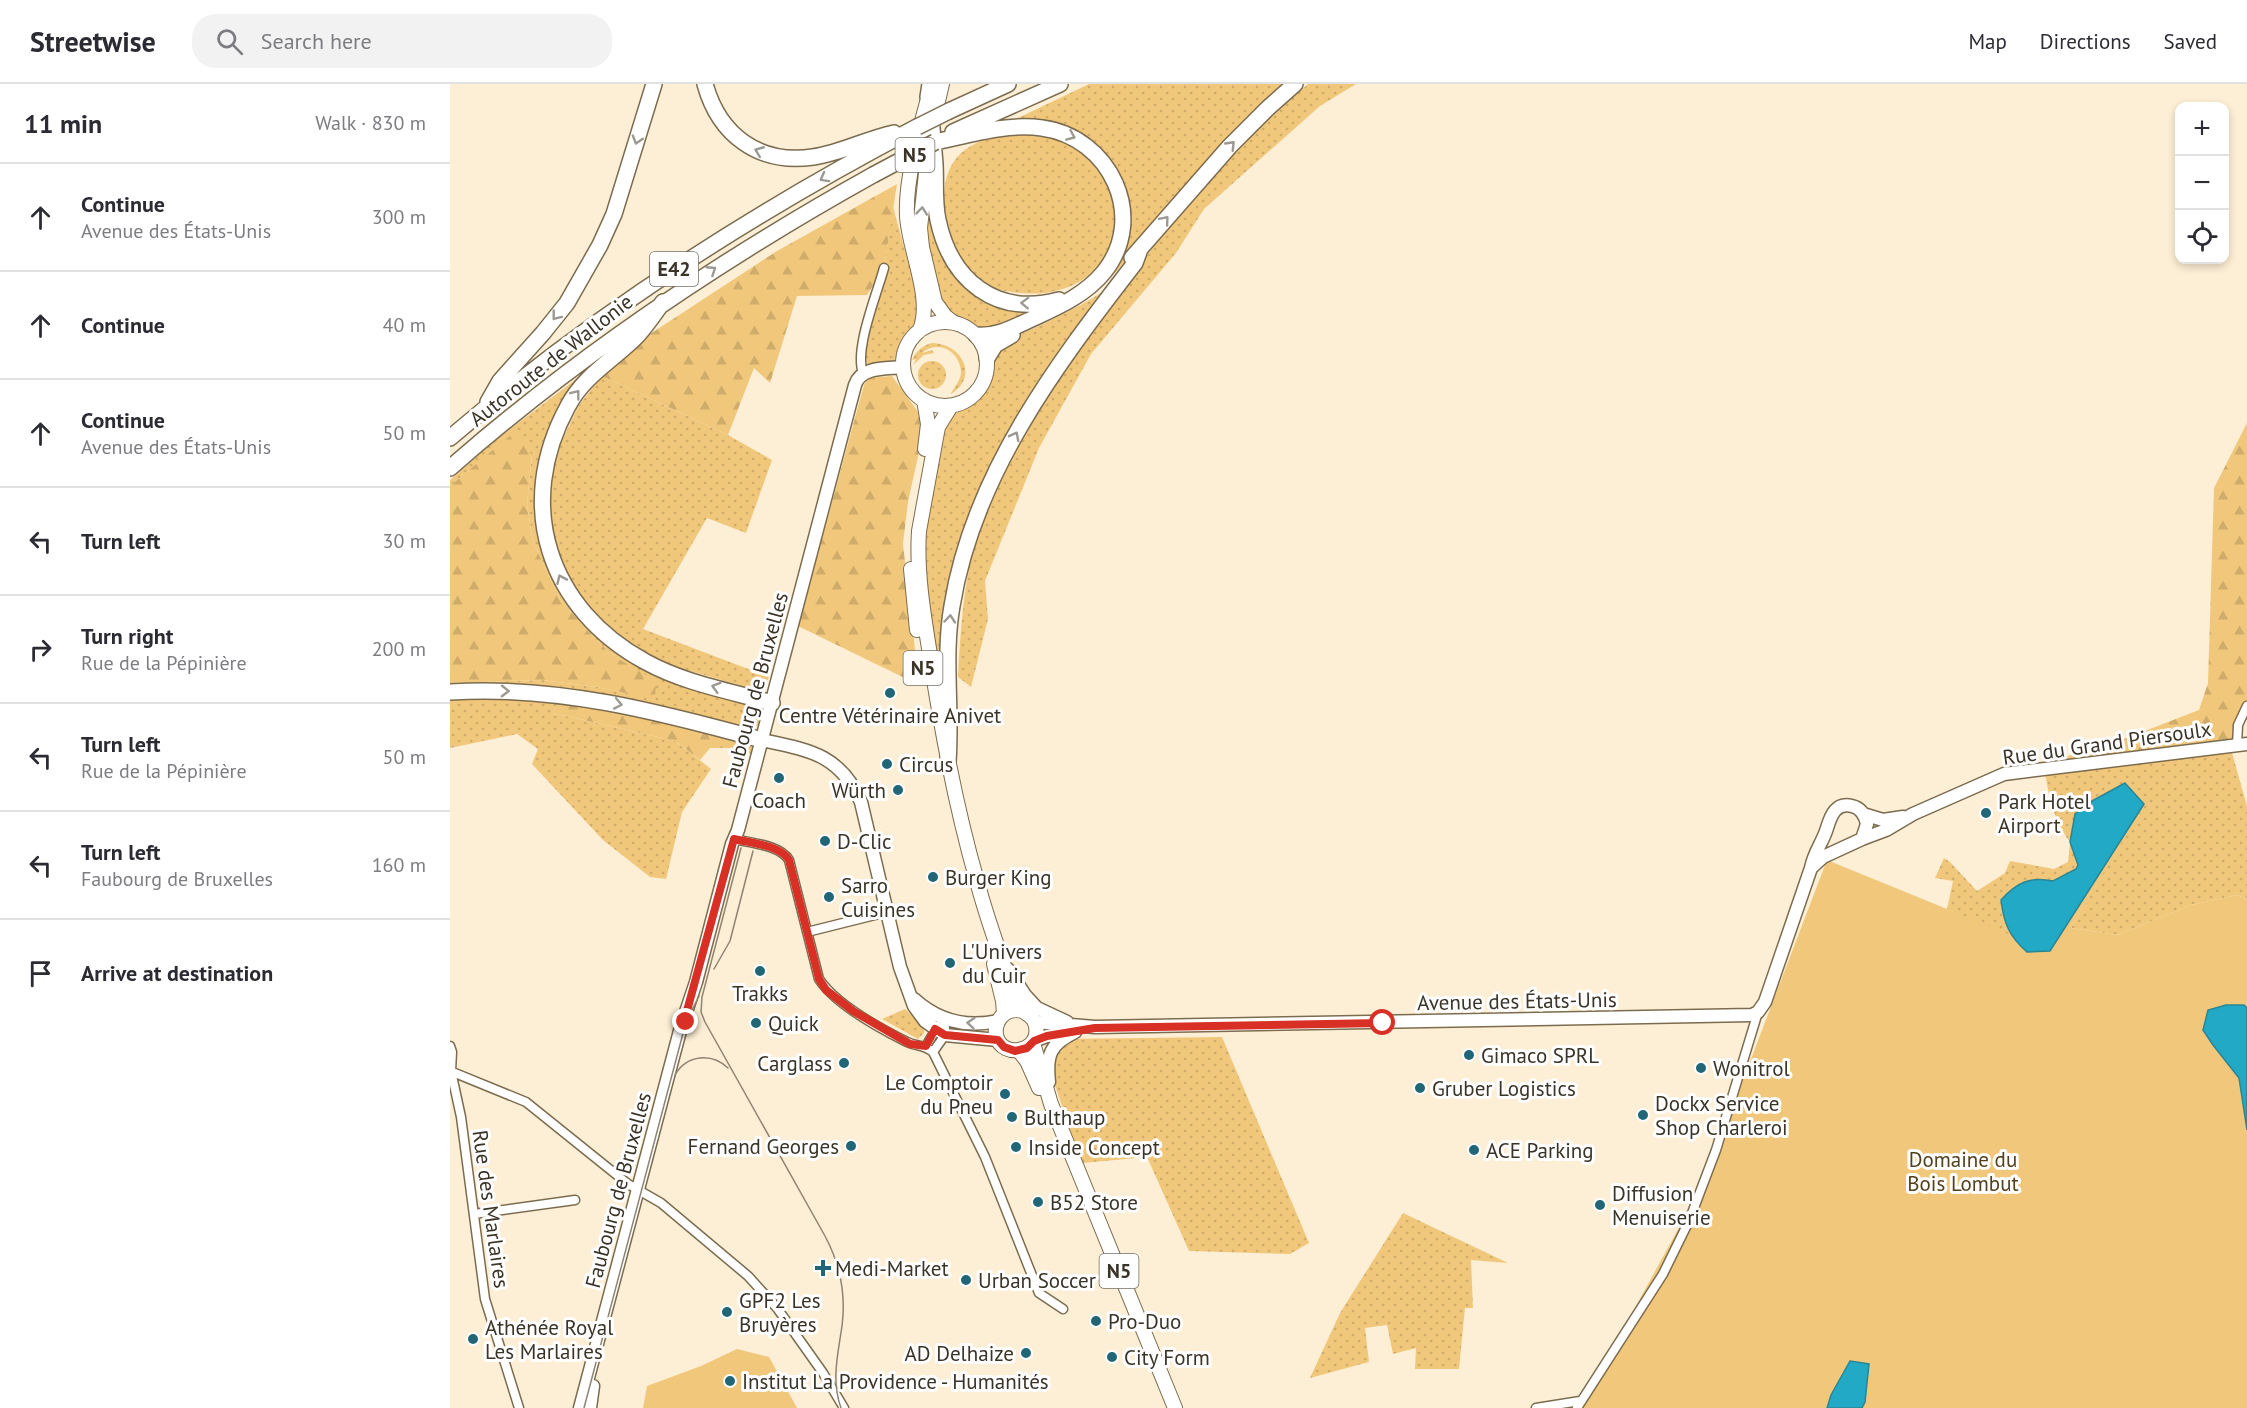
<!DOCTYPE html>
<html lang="en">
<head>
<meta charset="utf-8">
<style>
	:root { --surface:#fff; --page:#f2f2f3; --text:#2b2b33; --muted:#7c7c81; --line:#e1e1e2 }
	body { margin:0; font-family:"PT Sans",sans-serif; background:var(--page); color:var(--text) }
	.controls { position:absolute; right:18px; top:18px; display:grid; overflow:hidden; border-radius:12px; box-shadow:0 3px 9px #0003 }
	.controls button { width:54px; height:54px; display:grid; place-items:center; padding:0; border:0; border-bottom:2px solid var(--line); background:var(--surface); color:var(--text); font:30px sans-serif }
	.stop { position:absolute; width:18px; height:18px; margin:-14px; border:4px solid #d93025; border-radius:50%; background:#fff }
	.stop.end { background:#d93025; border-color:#fff; box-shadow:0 2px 6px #0008 }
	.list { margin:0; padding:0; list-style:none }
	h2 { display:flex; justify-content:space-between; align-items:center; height:78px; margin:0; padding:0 24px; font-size:26px }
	h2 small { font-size:20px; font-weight:400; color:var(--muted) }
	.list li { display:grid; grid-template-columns:39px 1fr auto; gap:18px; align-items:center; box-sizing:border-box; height:108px; padding:0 24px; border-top:2px solid var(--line) }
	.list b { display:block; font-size:22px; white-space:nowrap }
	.list p { margin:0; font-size:20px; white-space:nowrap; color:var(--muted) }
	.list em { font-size:20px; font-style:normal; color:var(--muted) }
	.icon { flex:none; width:33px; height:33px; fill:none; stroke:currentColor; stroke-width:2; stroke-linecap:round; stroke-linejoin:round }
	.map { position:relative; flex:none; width:1797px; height:1324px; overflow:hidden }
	header { display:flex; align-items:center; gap:36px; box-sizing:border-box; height:84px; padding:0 30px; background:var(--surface); border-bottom:2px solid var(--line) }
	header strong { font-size:28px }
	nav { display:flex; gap:33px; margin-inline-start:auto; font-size:21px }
	.search { width:420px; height:54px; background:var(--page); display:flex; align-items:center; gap:15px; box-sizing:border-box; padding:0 21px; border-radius:24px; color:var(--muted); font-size:22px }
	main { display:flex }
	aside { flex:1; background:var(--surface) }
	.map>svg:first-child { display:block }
</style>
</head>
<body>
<header>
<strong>Streetwise</strong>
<div class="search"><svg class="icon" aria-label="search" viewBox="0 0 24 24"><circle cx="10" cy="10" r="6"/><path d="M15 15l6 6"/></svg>Search here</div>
<nav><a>Map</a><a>Directions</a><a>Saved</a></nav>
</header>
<main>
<aside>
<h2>11 min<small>Walk · 830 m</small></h2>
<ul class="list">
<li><svg class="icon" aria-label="ahead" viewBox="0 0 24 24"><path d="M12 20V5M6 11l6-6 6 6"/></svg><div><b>Continue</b><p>Avenue des États-Unis</p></div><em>300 m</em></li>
<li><svg class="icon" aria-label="ahead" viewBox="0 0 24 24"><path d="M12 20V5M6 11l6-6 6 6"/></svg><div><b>Continue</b></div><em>40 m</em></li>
<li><svg class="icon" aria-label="ahead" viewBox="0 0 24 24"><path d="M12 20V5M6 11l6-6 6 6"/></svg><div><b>Continue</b><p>Avenue des États-Unis</p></div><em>50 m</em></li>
<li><svg class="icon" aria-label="left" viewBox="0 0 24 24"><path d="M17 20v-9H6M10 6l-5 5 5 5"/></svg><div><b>Turn left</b></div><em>30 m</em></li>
<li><svg class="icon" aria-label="right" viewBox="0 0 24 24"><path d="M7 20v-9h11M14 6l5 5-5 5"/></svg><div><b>Turn right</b><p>Rue de la Pépinière</p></div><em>200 m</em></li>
<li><svg class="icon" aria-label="left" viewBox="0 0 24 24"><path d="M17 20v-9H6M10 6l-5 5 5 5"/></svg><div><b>Turn left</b><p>Rue de la Pépinière</p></div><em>50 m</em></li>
<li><svg class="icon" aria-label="left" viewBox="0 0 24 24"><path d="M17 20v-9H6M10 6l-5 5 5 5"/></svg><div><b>Turn left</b><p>Faubourg de Bruxelles</p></div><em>160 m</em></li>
<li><svg class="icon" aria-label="arrive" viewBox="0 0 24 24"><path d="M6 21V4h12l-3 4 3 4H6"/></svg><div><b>Arrive at destination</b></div></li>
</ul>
</aside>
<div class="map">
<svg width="1797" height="1324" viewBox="0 0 1797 1324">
	<defs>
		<pattern id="grass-dots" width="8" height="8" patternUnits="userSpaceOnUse" patternTransform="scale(1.5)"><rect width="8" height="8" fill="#f1c87b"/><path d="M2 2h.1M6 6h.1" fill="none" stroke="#cfac6a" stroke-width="1.8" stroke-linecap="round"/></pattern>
		<pattern id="forest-firs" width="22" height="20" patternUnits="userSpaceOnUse" patternTransform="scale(1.5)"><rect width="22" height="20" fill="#f1c87b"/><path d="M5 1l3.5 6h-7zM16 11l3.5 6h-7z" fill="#cfac6a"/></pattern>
	</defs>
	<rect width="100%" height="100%" fill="#fdefd5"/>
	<path fill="url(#grass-dots)" d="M639,0H840L690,159L667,187L646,204L664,183L675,109L668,89L657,72L640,56L623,45L598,37L566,35Z
		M858,0H906L870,22L754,125L726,169L641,270L589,364L535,497L538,535L521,603L508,593C510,556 512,521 519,485C520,476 521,466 524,458C549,388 588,325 630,263C696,166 769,77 858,0Z
		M579,49C601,52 624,59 642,73C648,78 652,89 655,96C658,101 662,107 664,113C665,118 664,125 665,131C666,175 637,204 594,209C579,211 549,208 536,201C502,182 480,108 505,76C522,54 553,50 579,49Z
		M480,109L488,134L528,205L598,218L540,251L495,225L477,186L470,144Z
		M443,123L474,236L459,251L445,277L418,281L412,261L434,184Z
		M664,200L613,261L559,346L529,408L490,608L472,460L498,335C509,324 527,321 535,308C544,293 541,273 554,261C564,252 579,247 591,241C617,228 641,217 664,200Z
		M482,259C511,259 530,292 501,310C504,303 511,296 511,288C510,267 488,255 472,269L482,266L484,269L474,271L463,281L466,275L462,276C466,267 473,261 482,259Z
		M468 291a14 14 0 1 1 28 0a14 14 0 1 1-28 0Z
		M146,280L101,342L96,475L160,562L311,624L312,631L308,641L301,646L178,615L92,603L0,605V599L92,596L147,603L205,614L172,577L151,561L111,517L83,458L77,420L82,371L33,375L0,402V396L42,359Z
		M152,292L278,351L322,376L296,449L257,434L193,545L319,593L314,603H296L216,580L170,555L144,530L119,498L103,458L98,414L104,373L129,321Z
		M0,609L111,610L103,629L225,657L261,685L232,728L216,795L200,793L153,756L82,680L88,665L67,650L0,664Z
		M1780,662L1797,722V815L1787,811L1741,821L1667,851L1621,844L1678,745L1600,867L1563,856L1497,825L1503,797L1485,794L1494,774L1500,778L1527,807L1555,789L1560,777L1604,785L1618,778L1620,758C1603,736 1599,711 1594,684Z
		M455,925L474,943V949L468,955L432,935Z
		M772,953L859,1159L840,1170L739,1167L697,1073L633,1079L620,1046L598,980L610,955Z
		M953,1129L1058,1179L1021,1176L1023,1224H1015L1009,1285H965L966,1264L943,1270L937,1241L915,1244L919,1278L860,1294L890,1229Z"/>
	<path fill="url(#forest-firs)" d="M447,100L434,184L417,211L347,212L320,299L304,284L278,351L152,292L197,252L327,167Z
		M442,292L471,332L474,345L458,418L453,460L469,601L348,542L414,301L418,294Z
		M1797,339V629L1786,652L1775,663L1601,677L1669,657L1749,626L1758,599L1764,404Z
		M67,346L82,371L77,420L83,458L111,517L151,561L172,577L206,597L205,615L147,603L92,596L0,599V402Z
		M111,610L303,653L301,670L277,664H260L250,676L225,657L103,629Z"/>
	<path fill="#f1c87b" d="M1694,720L1621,844L1667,851L1741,821L1787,811L1797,815V1324H1130L1254,1098L1377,776L1600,867Z
		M287,1265L319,1273L347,1324H193L197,1302L251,1282Z"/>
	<path fill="#22a9c5" stroke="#298696" stroke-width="1.5" d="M1675,699L1694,720L1600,867L1577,868C1559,852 1554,840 1551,816C1566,799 1580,792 1603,797L1626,785L1628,781L1620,758L1625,730L1642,717Z
		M1776,921H1794L1797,924V1046L1789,994L1763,961L1753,946L1758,926Z
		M1400,1277L1419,1280L1415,1318L1412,1324H1377L1381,1311Z"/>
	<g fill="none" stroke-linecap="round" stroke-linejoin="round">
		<g stroke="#7c6c4f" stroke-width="11">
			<path id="street" d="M413,289C404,265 427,210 434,184
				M1787,662L1788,641L1797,622
				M284,755C301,759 330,761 339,776L369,895C386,921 429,944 457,958C468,963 473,960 483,968L535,1073L589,1209L613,1225
				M357,848L437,828
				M0,962L2,968L1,987L11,1033L35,1215L69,1324
				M476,962L488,942
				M483,968L495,951V936
				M0,987L76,1018L178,1100L211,1119L298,1192L327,1224L373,1289L394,1324
				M24,1130L125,1116
				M1086,1324L1130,1317
				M1127,1324L1213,1190L1239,1137L1266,1066L1308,928"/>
		</g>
		<g stroke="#7c6c4f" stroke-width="15">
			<path id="secondary" d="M312,656C359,666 390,670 411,718L450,883L464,922L475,937L495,951L548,956
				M1413,730L1433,736L1453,733
				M1412,755L1436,746L1463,730L1554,690L1797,660
				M558,885L575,911L587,924L617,938
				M464,915C488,937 516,944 548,937
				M585,938L645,943L1302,931L1308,928L1315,918L1361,784C1364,768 1373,758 1377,744C1381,731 1386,718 1402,722C1411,724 1415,731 1417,740L1412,755L1373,773L1361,784
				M584,957L597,952L618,949
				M599,998C596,971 600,960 625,948
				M130,1324L231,943L246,898L282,760L288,746L405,301C411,282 437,285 453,283
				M140,1324L143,1302"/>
		</g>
		<g stroke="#7c6c4f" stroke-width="16">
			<path id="primary" d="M482,43L492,0
				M479,62L470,144L472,163L485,218L495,232L504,239
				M453 280a42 42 0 1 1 84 0a42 42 0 1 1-84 0Z
				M470,246C483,214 459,167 457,132C455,94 471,41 481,4
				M474,316L478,340L475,365
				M501,322L488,343L469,447C466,491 475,539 482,583C493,655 507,727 527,797C537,836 552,875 565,914C566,918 569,923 572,926C577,931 583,932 585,939C595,966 552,978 546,951C545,944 547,938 551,933C557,926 564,925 573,927
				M461,485L467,546
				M544,880L553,917L554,930
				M583,959L601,1020L725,1324
				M569,967L577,977L589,1004"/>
		</g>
		<g stroke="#7c6c4f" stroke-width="18">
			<path id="highway" d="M255,0C269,51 309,81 363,73C391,69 416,55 444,49
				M478,13L480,0
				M499,27L558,0
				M482,44C483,56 484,68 485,80C486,99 484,117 488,136C501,197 546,233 609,216
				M503,48L610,0
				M485,58C519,51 557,39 592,44C660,53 698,133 654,188C636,210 610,222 586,233C566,242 548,253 526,251
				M682,174L780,62L818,24L845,0
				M213,218C205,229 197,241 188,251C165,275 134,291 118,322C64,421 98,525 196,578C234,599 280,607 322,619
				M537,274L545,261L562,251
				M38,318L50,297L93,249L117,219L150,161L164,130L204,0
				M0,354C143,231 301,130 467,43
				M0,384C130,270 272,175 423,91
				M0,608C107,601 210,628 312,656
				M498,677C502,625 493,573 502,522C523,391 606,281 685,179L689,168"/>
		</g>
		<use href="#street" stroke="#fff" stroke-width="8"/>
		<use href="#secondary" stroke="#fff" stroke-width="12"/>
		<use href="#primary" stroke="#fff" stroke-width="14"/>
		<use href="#highway" stroke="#fff" stroke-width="15"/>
		<path stroke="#8e8472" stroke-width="1.5" d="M291,764L252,913L251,928L255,938L375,1152C390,1180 396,1211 392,1242C388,1270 381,1296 391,1324
			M264,885L280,857L303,767
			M225,991C237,970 262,969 278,984
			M134,1324L236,938L249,912"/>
		<g stroke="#7c6c4f" stroke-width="18" stroke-linecap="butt">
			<path id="highway-bridge" d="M467,43L499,27
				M423,91L485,58"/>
		</g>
		<use href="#highway-bridge" stroke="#fff" stroke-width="15"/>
	</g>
	<defs><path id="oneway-chevron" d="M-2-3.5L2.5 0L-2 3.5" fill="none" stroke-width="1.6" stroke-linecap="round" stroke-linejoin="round" transform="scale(1.5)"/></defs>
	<g stroke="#9c9993">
		<use href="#oneway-chevron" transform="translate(621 52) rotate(24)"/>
		<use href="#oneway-chevron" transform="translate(187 56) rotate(107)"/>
		<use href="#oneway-chevron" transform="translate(781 61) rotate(-46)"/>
		<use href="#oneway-chevron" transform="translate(309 67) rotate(-158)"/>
		<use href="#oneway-chevron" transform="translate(374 94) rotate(151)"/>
		<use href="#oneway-chevron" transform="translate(472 127) rotate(-84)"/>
		<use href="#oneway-chevron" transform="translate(715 136) rotate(-50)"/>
		<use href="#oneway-chevron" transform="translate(262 186) rotate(-33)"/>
		<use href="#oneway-chevron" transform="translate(575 219) rotate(-178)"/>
		<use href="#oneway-chevron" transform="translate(106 232) rotate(128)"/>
		<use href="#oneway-chevron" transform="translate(126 310) rotate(-52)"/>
		<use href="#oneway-chevron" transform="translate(565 352) rotate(-62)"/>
		<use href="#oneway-chevron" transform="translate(111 495) rotate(-114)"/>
		<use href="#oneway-chevron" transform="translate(500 535) rotate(-85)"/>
		<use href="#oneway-chevron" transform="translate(266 603) rotate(-164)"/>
		<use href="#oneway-chevron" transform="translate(55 607) rotate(1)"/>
		<use href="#oneway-chevron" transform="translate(168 620) rotate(11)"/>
		<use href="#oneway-chevron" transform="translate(521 939) rotate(-175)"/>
	</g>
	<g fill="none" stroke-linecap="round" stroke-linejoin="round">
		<path stroke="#d93025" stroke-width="8" d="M236,938L235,934L284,755C301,759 330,761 339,776L369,895L376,906L403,927L460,960L476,962L485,945L495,951L548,956L554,963L565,967L577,964L584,957L597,952L645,944L933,939"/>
	</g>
	<g fill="#216677" stroke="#fefefe" stroke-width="2">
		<circle cx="440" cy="609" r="6"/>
		<circle cx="437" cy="680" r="6"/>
		<circle cx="329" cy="694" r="6"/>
		<circle cx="448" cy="706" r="6"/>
		<circle cx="1536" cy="729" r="6"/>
		<circle cx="375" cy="757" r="6"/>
		<circle cx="483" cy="793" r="6"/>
		<circle cx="379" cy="813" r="6"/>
		<circle cx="500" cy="879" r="6"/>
		<circle cx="310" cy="887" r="6"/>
		<circle cx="306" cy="939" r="6"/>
		<circle cx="1019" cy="971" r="6"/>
		<circle cx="394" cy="979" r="6"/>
		<circle cx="1251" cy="984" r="6"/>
		<circle cx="970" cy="1004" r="6"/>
		<circle cx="555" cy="1010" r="6"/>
		<circle cx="1193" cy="1031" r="6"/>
		<circle cx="562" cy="1033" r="6"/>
		<circle cx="401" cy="1062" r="6"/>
		<circle cx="566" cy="1063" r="6"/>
		<circle cx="1024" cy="1066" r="6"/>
		<circle cx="588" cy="1118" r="6"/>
		<circle cx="1150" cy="1121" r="6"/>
		<path d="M370 1175h6v6h6v6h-6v6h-6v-6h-6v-6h6z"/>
		<circle cx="516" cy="1196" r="6"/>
		<circle cx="277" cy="1228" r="6"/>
		<circle cx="646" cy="1237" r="6"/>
		<circle cx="23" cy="1255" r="6"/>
		<circle cx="576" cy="1269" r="6"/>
		<circle cx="662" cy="1273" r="6"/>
		<circle cx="280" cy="1297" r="6"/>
	</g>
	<g text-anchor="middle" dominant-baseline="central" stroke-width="6" stroke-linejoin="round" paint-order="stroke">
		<g fill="#fefefe" stroke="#757068" stroke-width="1.5">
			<rect x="445.5" y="54" width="39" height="34" rx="4.5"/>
			<rect x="200" y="168" width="48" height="34" rx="4.5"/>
			<rect x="453.5" y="567" width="39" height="34" rx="4.5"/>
			<rect x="649.5" y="1170" width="39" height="34" rx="4.5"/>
		</g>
		<g font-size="20" font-weight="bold" fill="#3a3327">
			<text x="465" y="71">N5</text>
			<text x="224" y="185">E42</text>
			<text x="473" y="584">N5</text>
			<text x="669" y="1187">N5</text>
		</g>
		<g font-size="21" fill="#3a3327" stroke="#fefefe">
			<text transform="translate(101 276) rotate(-38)">Autoroute de Wallonie</text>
			<text transform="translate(305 606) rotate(-75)">Faubourg de Bruxelles</text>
			<text transform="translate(1657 659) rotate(-8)">Rue du Grand Piersoulx</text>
			<text transform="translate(1067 917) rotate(-1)">Avenue des États-Unis</text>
			<text transform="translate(168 1106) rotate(-75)">Faubourg de Bruxelles</text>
			<text transform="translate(41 1125) rotate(82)">Rue des Marlaires</text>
		</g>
		<g font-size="21" fill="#3a3327" stroke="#fefefe" text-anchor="start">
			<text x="440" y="631" text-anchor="middle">Centre Vétérinaire Anivet</text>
			<text x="449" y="680">Circus</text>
			<text x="436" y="706" text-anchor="end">Würth</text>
			<text x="329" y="716" text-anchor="middle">Coach</text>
			<text x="1548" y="717">Park Hotel<tspan x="1548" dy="24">Airport</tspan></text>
			<text x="387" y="757">D-Clic</text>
			<text x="495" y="793">Burger King</text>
			<text x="391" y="801">Sarro<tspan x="391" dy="24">Cuisines</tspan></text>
			<text x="512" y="867">L'Univers<tspan x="512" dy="24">du Cuir</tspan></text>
			<text x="310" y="909" text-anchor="middle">Trakks</text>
			<text x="318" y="939">Quick</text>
			<text x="1031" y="971">Gimaco SPRL</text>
			<text x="382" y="979" text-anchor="end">Carglass</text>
			<text x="1263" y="984">Wonitrol</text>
			<text x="543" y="998" text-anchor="end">Le Comptoir<tspan x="543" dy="24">du Pneu</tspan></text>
			<text x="982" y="1004">Gruber Logistics</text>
			<text x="1205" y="1019">Dockx Service<tspan x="1205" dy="24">Shop Charleroi</tspan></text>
			<text x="574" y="1033">Bulthaup</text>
			<text x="389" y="1062" text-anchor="end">Fernand Georges</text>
			<text x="578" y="1063">Inside Concept</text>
			<text x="1036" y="1066">ACE Parking</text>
			<text x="1162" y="1109">Diffusion<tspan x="1162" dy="24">Menuiserie</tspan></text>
			<text x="600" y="1118">B52 Store</text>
			<text x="385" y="1184">Medi-Market</text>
			<text x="528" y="1196">Urban Soccer</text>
			<text x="289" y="1216">GPF2 Les<tspan x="289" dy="24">Bruyères</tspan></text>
			<text x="658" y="1237">Pro-Duo</text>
			<text x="35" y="1243">Athénée Royal<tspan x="35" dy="24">Les Marlaires</tspan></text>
			<text x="564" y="1269" text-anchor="end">AD Delhaize</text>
			<text x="674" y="1273">City Form</text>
			<text x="292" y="1297">Institut La Providence - Humanités</text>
		</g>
		<g font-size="21" fill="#53411d" stroke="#fefefe">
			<text x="1513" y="1075">Domaine du<tspan x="1513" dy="24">Bois Lombut</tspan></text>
		</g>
	</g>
</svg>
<div class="controls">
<button>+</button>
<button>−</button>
<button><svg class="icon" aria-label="locate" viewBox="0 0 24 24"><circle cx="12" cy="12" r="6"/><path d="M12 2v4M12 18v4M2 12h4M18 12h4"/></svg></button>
</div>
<div class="stop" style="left:933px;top:939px"></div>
<div class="stop end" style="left:236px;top:938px"></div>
</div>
</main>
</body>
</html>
